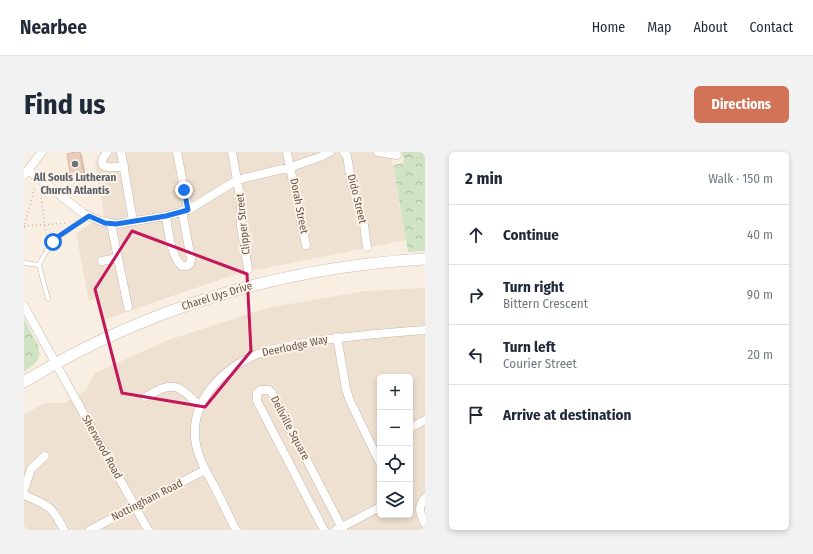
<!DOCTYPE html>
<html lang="en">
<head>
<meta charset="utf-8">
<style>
	:root { --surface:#fff; --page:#f2f2f3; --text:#1f2937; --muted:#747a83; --line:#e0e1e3; --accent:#d27257 }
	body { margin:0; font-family:"Fira Sans Condensed",sans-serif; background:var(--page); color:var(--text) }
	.controls { position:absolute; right:12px; bottom:12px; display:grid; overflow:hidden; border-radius:6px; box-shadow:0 2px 6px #0003 }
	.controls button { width:36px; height:36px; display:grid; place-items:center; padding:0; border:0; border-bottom:1px solid var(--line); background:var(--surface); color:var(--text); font:20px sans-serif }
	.stop { position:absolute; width:12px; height:12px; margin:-9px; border:3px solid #1a73e8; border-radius:50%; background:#fff }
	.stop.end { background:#1a73e8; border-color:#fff; box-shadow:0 1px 4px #0008 }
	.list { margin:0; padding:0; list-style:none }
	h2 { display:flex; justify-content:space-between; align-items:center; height:52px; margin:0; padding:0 16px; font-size:17px }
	h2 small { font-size:13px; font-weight:400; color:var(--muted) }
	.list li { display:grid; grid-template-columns:26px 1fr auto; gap:12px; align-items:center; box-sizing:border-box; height:60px; padding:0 16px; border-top:1px solid var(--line) }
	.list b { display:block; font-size:15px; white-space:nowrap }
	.list p { margin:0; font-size:13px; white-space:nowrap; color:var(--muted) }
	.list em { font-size:13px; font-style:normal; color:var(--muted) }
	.icon { flex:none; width:22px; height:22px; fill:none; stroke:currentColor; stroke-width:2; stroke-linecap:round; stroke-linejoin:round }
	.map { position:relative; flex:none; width:401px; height:378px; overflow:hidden; border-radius:6px }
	header { display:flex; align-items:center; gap:24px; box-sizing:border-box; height:56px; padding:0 20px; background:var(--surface); border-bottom:1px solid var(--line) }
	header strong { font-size:19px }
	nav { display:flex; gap:22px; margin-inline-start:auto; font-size:14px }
	.intro { display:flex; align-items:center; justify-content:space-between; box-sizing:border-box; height:96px; padding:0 24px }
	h1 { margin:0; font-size:28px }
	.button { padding:10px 18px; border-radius:6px; background:var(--accent); color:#fff; font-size:14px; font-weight:700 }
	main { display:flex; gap:24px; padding:0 24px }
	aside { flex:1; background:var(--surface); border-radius:6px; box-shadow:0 2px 6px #0003 }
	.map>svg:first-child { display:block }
</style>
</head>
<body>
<header>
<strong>Nearbee</strong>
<nav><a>Home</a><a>Map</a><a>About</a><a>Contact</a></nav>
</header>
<div class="intro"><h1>Find us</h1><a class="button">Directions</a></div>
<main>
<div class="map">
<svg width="401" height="378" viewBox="0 0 401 378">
	<defs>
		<pattern id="park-crowns" width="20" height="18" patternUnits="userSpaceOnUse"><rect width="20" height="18" fill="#d0e3c3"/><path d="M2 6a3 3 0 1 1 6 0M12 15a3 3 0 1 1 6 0" fill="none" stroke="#adbba1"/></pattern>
	</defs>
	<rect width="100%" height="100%" fill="#f8efe2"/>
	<path fill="#efe1d2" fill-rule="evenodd" d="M76,0H366L382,88L212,122L79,168L73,147L65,149L52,81L80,64L71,11L77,4Z
		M401,136V378H0V263L20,251H41L61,239L71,221L144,188L243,156L341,139ZM356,225H386V363H356Z"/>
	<path fill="url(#park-crowns)" d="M378,0H401V99L384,100L369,13L380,11Z
		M0,167L15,195H14C19,208 9,213 0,220Z"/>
	<path fill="#0003" d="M55,0L58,3L62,26L51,28L48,25Z"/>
	<path fill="#eacfbe" stroke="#dab6a0" d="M52,0H56L60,23L47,26L43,2Z"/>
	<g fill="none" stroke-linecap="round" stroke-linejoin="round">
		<g stroke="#c7b7ab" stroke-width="5">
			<path id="lane" d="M0,111L15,113
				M24,147L15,113L18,107L24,97L35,84L65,64"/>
		</g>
		<g stroke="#c7b7ab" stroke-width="9">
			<path id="street" d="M83,0C69,18 88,16 100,14
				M97,0L109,69
				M153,0L164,58
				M208,0L217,51V74L224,117
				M263,0L282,93
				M320,0L323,4L328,34L340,73L343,95
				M354,0L373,3
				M4,18L59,61L76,69L92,72L142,64L164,58L213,28L267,15L296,5L306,0
				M0,23L18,0
				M142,64C144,78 147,105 158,114H163L166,112L167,107L158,59
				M87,72L104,155
				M78,109L94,106
				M0,154L124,378
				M313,185L322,237L326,249L356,311
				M121,245C133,239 146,229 159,239C166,243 169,250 176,253
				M386,276L401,268
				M0,338L7,317L21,304
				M0,343C25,354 27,353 40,378
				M401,346C393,355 396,362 401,372
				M66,378L181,318
				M212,378C204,363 197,347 189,332C182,320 175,307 172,293C164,249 200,214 239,200C252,196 267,194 280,191C320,184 360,181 401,178
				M300,378L233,249V241L237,238H245L248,241L319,378
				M312,378L356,355"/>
		</g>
		<g stroke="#ccb9ab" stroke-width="12">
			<path id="secondary" d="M0,230C121,156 259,115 401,107"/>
		</g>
		<path stroke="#ceb2a2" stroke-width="1.5" stroke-dasharray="1 3" stroke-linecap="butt" d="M381,4L401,6
			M16,38L23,90
			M0,74L44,71
			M0,76L11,34"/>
		<use href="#lane" stroke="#fff" stroke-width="4"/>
		<use href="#street" stroke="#fff" stroke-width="8"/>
		<use href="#secondary" stroke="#fff" stroke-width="11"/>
	</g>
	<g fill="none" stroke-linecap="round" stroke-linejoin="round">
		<path stroke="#1a73e8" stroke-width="5" d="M29,90L35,84L65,64L81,71L92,72L142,64L164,58L160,38"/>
	</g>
	<path fill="none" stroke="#c2185b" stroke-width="3" stroke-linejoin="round" d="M108,79L223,122L227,199L181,255L98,241L71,137Z"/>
	<circle fill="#6b7280" stroke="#fcf4e7" stroke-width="1.5" cx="51" cy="12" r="4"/>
	<g text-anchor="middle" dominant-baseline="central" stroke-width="4" stroke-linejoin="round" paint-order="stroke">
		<g font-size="11" font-weight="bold" fill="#5b616d" stroke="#fcf4e7">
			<text x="51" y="25">All Souls Lutheran<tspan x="51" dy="13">Church Atlantis</tspan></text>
		</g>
		<g font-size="11" fill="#6c574c" stroke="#fcf4e7">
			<text transform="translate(333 47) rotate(76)">Dido Street</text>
			<text transform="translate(275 54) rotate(79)">Dorah Street</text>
			<text transform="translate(219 72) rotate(-96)">Clipper Street</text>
			<text transform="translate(193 144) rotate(-17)">Charel Uys Drive</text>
			<text transform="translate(271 194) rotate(-12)">Deerlodge Way</text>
			<text transform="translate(266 276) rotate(62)">Dellville Square</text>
			<text transform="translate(78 295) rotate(61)">Sherwood Road</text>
			<text transform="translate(123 348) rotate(-27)">Nottingham Road</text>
		</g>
	</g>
</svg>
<div class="controls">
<button>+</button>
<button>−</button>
<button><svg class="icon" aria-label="locate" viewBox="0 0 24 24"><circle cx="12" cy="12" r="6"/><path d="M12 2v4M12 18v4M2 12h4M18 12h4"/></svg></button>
<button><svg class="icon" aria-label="layers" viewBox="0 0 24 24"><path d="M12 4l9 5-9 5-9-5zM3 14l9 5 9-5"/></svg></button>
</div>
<div class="stop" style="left:29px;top:90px"></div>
<div class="stop end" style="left:160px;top:38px"></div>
</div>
<aside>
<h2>2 min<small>Walk · 150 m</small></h2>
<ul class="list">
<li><svg class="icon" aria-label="ahead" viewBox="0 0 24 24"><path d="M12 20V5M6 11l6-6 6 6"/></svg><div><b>Continue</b></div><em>40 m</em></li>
<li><svg class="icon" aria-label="right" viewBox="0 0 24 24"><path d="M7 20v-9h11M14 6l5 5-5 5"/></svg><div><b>Turn right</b><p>Bittern Crescent</p></div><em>90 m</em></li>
<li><svg class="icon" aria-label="left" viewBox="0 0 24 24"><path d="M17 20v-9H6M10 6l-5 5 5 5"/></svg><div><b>Turn left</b><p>Courier Street</p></div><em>20 m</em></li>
<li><svg class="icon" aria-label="arrive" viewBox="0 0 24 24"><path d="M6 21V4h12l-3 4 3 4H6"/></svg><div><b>Arrive at destination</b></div></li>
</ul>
</aside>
</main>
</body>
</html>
